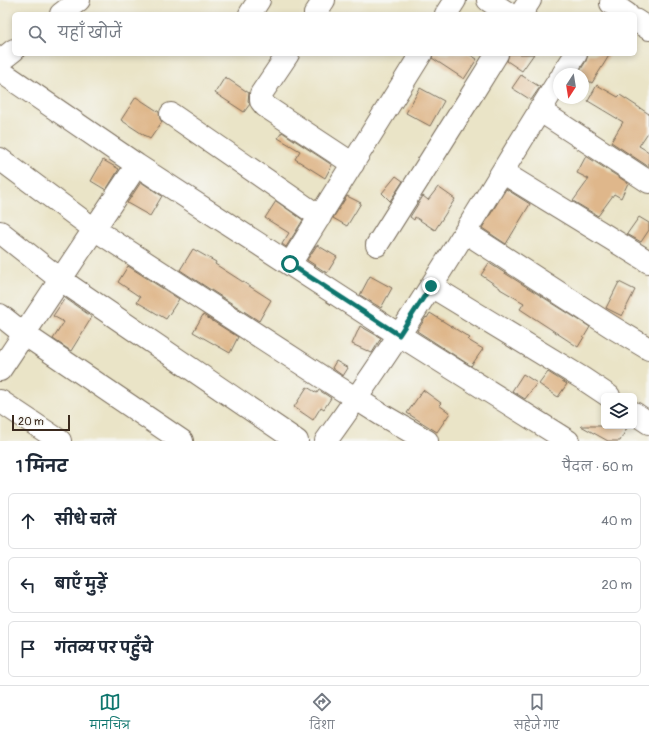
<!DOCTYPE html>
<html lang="hi">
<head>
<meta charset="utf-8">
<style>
	:root { --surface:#fff; --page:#f2f2f3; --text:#1f2937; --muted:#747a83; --line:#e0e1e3; --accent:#0f766e }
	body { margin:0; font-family:Pangolin,"Playpen Sans Deva",sans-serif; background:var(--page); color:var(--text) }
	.controls { position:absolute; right:12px; bottom:12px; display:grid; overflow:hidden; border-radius:6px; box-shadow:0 2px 6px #0003 }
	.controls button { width:36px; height:36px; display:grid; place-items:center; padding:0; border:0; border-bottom:1px solid var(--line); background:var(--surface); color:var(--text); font:20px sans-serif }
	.compass { position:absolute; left:553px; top:68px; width:36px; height:36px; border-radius:50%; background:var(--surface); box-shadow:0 2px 6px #0003; rotate:192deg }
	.scale { position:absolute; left:12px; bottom:10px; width:58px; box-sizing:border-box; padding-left:4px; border:2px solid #3b2a1e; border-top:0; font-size:11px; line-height:14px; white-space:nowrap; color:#3b2a1e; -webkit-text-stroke:3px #f6f6f2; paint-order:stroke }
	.stop { position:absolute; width:12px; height:12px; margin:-9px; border:3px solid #0f766e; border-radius:50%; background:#fff }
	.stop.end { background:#0f766e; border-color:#fff; box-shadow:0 1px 4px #0008 }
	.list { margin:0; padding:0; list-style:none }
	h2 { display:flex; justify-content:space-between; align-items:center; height:52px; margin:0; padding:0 16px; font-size:17px }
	h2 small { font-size:13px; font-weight:400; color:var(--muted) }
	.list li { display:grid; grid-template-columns:26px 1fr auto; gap:12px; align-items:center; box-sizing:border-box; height:56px; margin:0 8px 8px; padding:0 8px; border:1px solid var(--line); border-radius:6px }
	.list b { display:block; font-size:15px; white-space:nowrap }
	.list em { font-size:13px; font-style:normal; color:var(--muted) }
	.icon { flex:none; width:22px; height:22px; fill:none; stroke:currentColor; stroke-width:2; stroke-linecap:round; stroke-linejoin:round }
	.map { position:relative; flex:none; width:649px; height:441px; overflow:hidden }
	.search { position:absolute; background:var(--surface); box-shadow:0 2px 6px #0003; left:12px; right:12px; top:12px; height:44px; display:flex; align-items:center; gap:10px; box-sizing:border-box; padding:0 14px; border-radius:6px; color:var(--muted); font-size:15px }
	.sheet { height:244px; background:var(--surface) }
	nav { display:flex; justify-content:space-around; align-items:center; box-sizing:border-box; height:56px; border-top:1px solid var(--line); background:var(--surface); font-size:11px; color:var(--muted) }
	nav a { display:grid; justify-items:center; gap:2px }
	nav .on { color:var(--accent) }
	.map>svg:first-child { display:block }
</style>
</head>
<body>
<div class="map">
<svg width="649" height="441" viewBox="0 0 649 441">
	<rect width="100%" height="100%" fill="#f6f6f2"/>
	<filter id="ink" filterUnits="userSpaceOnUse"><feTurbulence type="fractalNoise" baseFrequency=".025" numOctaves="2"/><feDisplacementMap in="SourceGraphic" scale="8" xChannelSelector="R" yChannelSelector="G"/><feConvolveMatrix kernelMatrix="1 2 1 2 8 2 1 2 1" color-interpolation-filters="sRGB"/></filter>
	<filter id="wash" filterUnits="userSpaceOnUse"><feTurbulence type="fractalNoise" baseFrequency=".012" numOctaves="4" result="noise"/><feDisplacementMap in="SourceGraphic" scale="16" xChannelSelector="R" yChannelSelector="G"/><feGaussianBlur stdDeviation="0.9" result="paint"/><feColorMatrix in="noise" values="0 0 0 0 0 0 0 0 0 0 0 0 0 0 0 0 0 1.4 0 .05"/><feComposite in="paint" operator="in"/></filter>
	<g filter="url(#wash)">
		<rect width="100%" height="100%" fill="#eae4c7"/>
		<g id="blocks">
			<path fill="#dfb78b" d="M433,54H469L477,59L464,79L432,58Z
				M509,54H534L522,71L507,61Z
				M588,54H610L592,83L583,78V74H578L586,61Z
				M521,75L540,87L531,100L512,88Z
				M225,77L249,93L248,101L250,104L244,112L215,93Z
				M597,85L618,97L620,95L649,114V131L639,146L649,152V167L611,142L623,122L588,101Z
				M420,88L444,101L430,126L406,113Z
				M136,97L159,112L160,119L162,122L150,139L121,120Z
				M282,132L332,165L325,178L295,159L300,151L278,138Z
				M586,156L628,183L621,198L614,194L598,216L573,201L589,179L577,173Z
				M103,160L119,169L106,190L91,181Z
				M396,176L403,181L390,201L382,193Z
				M141,182L162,196L150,216L127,203Z
				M438,187L455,199L435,230L415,217L414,220L410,217L423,196L428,200Z
				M506,189L530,204L506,244L482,228Z
				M347,196L361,203L347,226L333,218Z
				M276,201L303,220L286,247L282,244L289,233L265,218Z
				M639,217L649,223V230L641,242L627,234Z
				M317,245L337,257L327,273L307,260Z
				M193,249L216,262L215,264L271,300L259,321L180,270Z
				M489,263L590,327L578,347L520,309L524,303L500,289V288L481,275Z
				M128,266L179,299L166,319L137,302L140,297L118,282Z
				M370,276L392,288L381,308L360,295Z
				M619,282L635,290L622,316L606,308Z
				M65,298L92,317L71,351L53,339L64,322L53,316Z
				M430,313L470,338L468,340L483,349L471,366L417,331L426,317L427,318Z
				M203,315L238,337L230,353L193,332Z
				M360,326L369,331L381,338L372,353L352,344Z
				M336,361L348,368L343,376L332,368Z
				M548,372L567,384L558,397L539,384Z
				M523,374L537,383L525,399L512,391Z
				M307,387L317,393L319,390L331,398L324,409L321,407L313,420L294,407Z
				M423,390L441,403L439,405L450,413L437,432L407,413Z
				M581,426H628L620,441H608Z"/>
		</g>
	</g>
	<g filter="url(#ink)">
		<use href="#blocks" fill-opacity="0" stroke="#786b59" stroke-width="1"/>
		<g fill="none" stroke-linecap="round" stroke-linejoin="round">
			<g stroke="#786b59" stroke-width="24">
				<path id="minor" d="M488,0L509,14
					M611,3L627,14
					M61,14L79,0
					M250,14L259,0
					M315,14L324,0
					M446,14L455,0
					M521,14L530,0
					M635,20L649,29
					M288,54L261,94V101L265,106L353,164
					M0,61L14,50
					M0,71L137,165L385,326L568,441
					M563,74L576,54
					M539,110L649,182
					M171,114L320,217
					M0,159L94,229L336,386L382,415L427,441
					M502,172L649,262
					M0,232L61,280L297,441
					M465,232L612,327L649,349
					M377,245L469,99L497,54
					M290,264L421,54
					M431,286L582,378L609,396
					M0,315L24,334L182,441
					M0,370L137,165
					M0,401L60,441
					M634,413L649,423
					M326,441C375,373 421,303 465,232C497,181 527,130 559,80"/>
			</g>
			<use href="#minor" stroke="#fff" stroke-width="22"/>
		</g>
	</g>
	<g fill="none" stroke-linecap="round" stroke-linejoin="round" filter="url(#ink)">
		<path stroke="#0f766e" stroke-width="5" d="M290,264L399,335L431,286"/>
	</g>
</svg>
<div class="controls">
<button><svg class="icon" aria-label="layers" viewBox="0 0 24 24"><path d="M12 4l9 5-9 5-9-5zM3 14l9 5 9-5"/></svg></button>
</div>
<svg class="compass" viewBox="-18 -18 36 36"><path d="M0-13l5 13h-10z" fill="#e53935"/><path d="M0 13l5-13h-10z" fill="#747a83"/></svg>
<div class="scale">20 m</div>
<div class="stop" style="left:290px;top:264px"></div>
<div class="stop end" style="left:431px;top:286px"></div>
<div class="search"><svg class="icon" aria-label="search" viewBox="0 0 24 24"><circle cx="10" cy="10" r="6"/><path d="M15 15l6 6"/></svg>यहाँ खोजें</div>
</div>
<section class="sheet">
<h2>1 मिनट<small>पैदल · 60 m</small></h2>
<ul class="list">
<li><svg class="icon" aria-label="ahead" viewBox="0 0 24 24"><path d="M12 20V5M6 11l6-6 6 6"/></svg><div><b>सीधे चलें</b></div><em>40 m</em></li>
<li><svg class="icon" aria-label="left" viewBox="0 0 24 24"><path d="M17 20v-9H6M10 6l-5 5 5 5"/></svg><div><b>बाएँ मुड़ें</b></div><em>20 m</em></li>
<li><svg class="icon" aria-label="arrive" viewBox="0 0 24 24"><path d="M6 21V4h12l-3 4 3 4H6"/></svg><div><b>गंतव्य पर पहुँचे</b></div></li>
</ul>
</section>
<nav>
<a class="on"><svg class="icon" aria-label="map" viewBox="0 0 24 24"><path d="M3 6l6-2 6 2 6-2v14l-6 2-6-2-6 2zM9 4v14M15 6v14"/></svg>मानचित्र</a>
<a><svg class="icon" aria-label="directions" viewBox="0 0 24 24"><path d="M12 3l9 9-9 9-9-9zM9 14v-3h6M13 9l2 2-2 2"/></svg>दिशा</a>
<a><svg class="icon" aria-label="saved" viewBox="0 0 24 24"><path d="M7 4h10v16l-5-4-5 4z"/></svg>सहेजे गए</a>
</nav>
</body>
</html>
